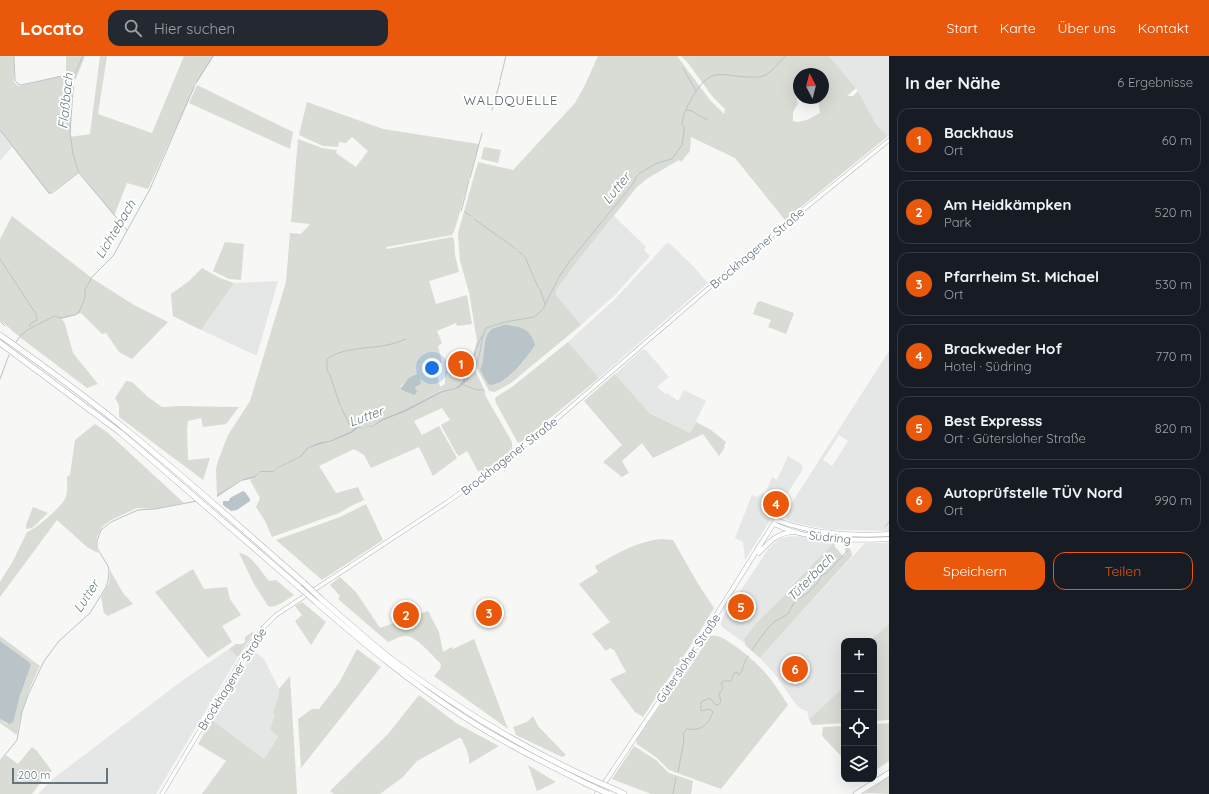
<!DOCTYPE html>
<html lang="de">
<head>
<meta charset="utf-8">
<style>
	:root { --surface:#171b24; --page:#242831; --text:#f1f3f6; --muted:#9ea1a6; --line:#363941; --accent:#ea580c }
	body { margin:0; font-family:Quicksand,sans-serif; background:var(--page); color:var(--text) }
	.controls { position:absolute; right:12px; bottom:12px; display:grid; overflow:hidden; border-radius:8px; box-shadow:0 4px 16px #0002 }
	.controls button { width:36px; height:36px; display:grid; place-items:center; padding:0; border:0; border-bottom:1px solid var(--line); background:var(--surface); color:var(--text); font:20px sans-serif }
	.compass { position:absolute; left:793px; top:12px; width:36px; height:36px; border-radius:50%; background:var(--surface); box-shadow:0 4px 16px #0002; rotate:353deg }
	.scale { position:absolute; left:12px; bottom:10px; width:96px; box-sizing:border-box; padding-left:4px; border:2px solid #65747e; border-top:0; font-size:11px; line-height:14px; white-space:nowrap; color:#65747e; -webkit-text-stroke:3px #fff; paint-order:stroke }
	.you { position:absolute; left:432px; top:312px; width:14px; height:14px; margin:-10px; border:3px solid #fff; border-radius:50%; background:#1a73e8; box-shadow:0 0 0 6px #1a73e833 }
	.badge { display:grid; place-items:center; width:26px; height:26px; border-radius:50%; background:var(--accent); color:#fff; font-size:13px; font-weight:700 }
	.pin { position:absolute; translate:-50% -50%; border:2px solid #fff; box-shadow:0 1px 4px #0006 }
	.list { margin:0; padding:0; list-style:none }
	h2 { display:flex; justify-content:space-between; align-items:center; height:52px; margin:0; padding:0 16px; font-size:17px }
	h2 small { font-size:13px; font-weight:400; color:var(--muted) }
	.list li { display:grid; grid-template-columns:26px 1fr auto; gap:12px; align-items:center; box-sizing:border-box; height:64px; margin:0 8px 8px; padding:0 8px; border:1px solid var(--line); border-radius:12px }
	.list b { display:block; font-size:15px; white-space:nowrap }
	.list p { margin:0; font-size:13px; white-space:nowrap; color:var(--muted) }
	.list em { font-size:13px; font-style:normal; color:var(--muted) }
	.actions { display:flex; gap:8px; padding:12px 16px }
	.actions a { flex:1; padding:9px 0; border:1px solid var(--accent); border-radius:12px; text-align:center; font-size:14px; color:var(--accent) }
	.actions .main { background:var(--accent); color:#fff }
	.icon { flex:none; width:22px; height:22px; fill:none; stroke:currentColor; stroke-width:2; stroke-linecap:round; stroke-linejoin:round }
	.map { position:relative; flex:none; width:889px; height:738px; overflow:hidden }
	header { display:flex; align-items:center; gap:24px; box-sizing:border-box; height:56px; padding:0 20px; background:var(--accent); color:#fff }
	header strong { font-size:19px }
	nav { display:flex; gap:22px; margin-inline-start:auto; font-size:14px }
	.search { width:280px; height:36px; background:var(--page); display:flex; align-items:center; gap:10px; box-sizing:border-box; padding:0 14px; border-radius:12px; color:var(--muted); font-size:15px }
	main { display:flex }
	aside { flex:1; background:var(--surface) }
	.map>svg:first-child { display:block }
</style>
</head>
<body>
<header>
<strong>Locato</strong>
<div class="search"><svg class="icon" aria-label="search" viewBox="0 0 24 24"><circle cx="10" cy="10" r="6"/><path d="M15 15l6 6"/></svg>Hier suchen</div>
<nav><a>Start</a><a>Karte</a><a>Über uns</a><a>Kontakt</a></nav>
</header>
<main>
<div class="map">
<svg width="889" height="738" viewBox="0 0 889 738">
	<rect width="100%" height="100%" fill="#f7f7f5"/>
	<path fill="#e5e6e6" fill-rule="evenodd" d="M829,0H889V79L888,80L876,68L856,32Z
		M0,75L12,91L0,105Z
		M614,160L646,191L644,194L650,200L615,239L581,269L556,239V234L579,203Z
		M667,187L670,188L694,211L708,227L599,322L568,286L615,243Z
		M278,225L257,299H255L201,274L234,227Z
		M642,294H646L669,321L657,331L665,338L667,337L678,345L684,334L706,345L690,377L653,358L651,359L615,318Z
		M889,295V475L832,474L809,470L789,465L786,462V456ZM839,379L848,385L832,410L823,404Z
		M788,400L801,408L803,413L745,504L743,486L735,482L752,439L756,441L763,437L765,438L772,421L777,424Z
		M795,480L834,486L790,530L792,532L758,565L744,583V587L721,570V564L769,492L779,483L785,481Z
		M865,487H889V568L871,585H844V631L809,663L807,655L801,653L795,647L774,617L760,602Z
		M229,593L238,601L156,738H38L54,722L183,624Z
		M254,595L264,603L279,633V638L273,657L275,658L270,673L278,681L264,703L212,664Z"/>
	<path fill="#d8dcd4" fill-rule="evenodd" d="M0,0H14V26L17,29L20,30L66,19V0H85L76,23H73L70,81L90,78L100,0H107L98,58L152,77L184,0H214L196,28L148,133L127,127L114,160L79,116L49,138L0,75Z
		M598,0H677L710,44L724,58L725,53L712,40L688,7L681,0H829L856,32L847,40H853L858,35L876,68L888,80L785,164L735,102L691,81L690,95L681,106L679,104L648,122L637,131L579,203L556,234V239L581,269L511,327L495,336L489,335L472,303L477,285L469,236L460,205L458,177L478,106L513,114L575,47L585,29ZM799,18H823V42H818L820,57L807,64L798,66L793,65V56L798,48L794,31L799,30ZM512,269L524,273L534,287C533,294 526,301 522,307L480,314L483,307L485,288Z
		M197,29L293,76L290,93L189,47Z
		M307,46L383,73L479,88L455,173L452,179L386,191L387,193L452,181L454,183L455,199L459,216L429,225L436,248L467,239L472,268L457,270L456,267L437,275L442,287L438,290L442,306L435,311L440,331L445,328V316L465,311L464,323L458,330L455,332L440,335L404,354L382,363L372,370H362L329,385L320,386L308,391L300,400L276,412L273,415H262L258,416L254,420L243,423L217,439L216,413L218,405L228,379L250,345L286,226L290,177L301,178L310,168L291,166L298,83L322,92L337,94L336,97L356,111L368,95L352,81L346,87L339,86L338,91L323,90L299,79ZM415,318L419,320L421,326L419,329L415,330L416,335L410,338L408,335L400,333L401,330Z
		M484,91L501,94L498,107L481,103Z
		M12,160L93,223L134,249L168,266L132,303L119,296L106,277L102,278L81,257L62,263L65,268L73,297L98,328L87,332L21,282L0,264V183Z
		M225,186L244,188L241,224L229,223L213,215Z
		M202,212L220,222L234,227L201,274L173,260L171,238L189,225Z
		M760,245L794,257L786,278L768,271L771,264L753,258L757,247Z
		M568,286L599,322L522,385L518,387L496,347L495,343L496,341L512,331Z
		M474,312L485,335V339L512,386V394L480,419L467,395L459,400L456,397L441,369L450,364L442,352L414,365L422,379L439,370L457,402L433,420L419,391L371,412L364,399L354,393L319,410L336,437L358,431L364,444L353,449L339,457L272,481L265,465L256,451L260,442L250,424L254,422L260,416H273L276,413L301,401L309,392L321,388L330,386L352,377L358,372L372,371L384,364L405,356L441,337L459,332L468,324Z
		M615,318L651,359L652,358L690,377L696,366L711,374L726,386L724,390L725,391L719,400L703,378L653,402L642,387L622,405L629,417L622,421L603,406L622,389L584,345Z
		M126,325L132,326L148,341L162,351L181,350L239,351L226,368L203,371L201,362L188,365L187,374L188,404L210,402L203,424L119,361V349L115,342Z
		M95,368L107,376L184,447L155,453L137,452L111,464L102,471L97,481L96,490L98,497L87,491L57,464L0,541V526L13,505L27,476C36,473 60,452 65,443C68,437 67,428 67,421L70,419L75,384Z
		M366,448L383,484L322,524L276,484L340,461Z
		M33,451L48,457L32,472L26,473V469Z
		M662,483L673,484L697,526L714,552L699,577L643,661L635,656L610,623L626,616L614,594L610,592L606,595L592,578L610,566L579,528L598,516L595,510C616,498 637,485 662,483Z
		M834,486L835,491L843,500L846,498L845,493L847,491L851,494L852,500L760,602L745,589L744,583L758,565L792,532L790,531Z
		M239,497C252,498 261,516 269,525L276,524L294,539C287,543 276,553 268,550L254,528Z
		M193,513L204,533L227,531L230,543L241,559L222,570L232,586L208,602L155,536Z
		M110,514L123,537L133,548L108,560L104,557L101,541L109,527Z
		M340,521L356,536L380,572L428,555L439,576L443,596L452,591L453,593L474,583L508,673L434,620L440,613L441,608C434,601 415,579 406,580C399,580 394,584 388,586L338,543L340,540L330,529Z
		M302,546L326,566L311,589L295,565L302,559L295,550Z
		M889,568V664L874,665V585H871V584Z
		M252,576L254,577L238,601L229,593L236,588H242L245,586V581Z
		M0,580L40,610C29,632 21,654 17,679L0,667V663L7,668L14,664L20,640L31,609L29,606L0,585Z
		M710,580C719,578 728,585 735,590C761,609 771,622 788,649L721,733L669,714L657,702L637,688L636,684L676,627L690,611Z
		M357,593L381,611L301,712L298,663L312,653H319L339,627Z
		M290,620L297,738H202L226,705L198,688L212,664L264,703L278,681L270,673L275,658L273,657L279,638V633Z
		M844,631V667L812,669L809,663Z
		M419,639L456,667L499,690L469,708C470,699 465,690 461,682H459L417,705L403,721L380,738H334L330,735L388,678Z
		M533,660L538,670L566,699L562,701L516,679L513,671L527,666Z
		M889,667V705L874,715V668Z
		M844,670V703L823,681L822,678L823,671Z
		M634,690L656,704L669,717L693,725L691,738H651L612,723Z
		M32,691L37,695L52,715L44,722L32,738H0V706L6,699L18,708Z
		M528,709L556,726L537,735Z
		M889,719V738L868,737L863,738Z"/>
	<path fill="#b8c4c8" d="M503,269C520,269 531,273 535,289C527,302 507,327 491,329L488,328L480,314C486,303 482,281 491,274C494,271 500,271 503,269Z
		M470,305L471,306L466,312L465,324L474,311V312L468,324L459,332L441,337L405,356L384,364L372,371L358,372L352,377L330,386L321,388L309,392L301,401L276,413L273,416H260L254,422L241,425L217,441V439L243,423L254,420L260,415H273L276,412L300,400L308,391L320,386L329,385L351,375L356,371L372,370L382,363L404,354L441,335L455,332L458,330L464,323L465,309Z
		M416,318C420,319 421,325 421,328L415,331L417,336L414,339L400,333L409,322Z
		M243,435L245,436L250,443V445L237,454L231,455L223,449V445H229L230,442Z
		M0,585L29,606L31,609L20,640L14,664L12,667L9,668L0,663Z"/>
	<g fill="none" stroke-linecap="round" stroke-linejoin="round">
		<path stroke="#b8c4c8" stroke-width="1" d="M14,0L15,24L18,28L21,29L67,19
			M83,0L74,20L70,77L73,98L79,117L127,174
			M683,12L696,35
			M69,19L74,24
			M500,24L506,0
			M196,27L213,0
			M492,54L500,26
			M686,54L692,55L705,63H707
			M0,74L49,137H52L78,117
			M470,122L482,77
			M465,140L469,124
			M461,155L465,141
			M465,156L471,160
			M474,163L516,193
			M518,195L523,199
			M525,201L538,231
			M0,203L36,258L37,264L30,268V271
			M540,233L545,248
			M0,265L5,270
			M16,286C25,271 40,269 54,260L61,262L75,259L79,256L85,242V234L87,230L92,221L113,200L150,133L194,31
			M473,303L478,288L482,280
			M476,309C482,297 480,284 486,272L505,266L534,261L543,253L559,221L569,206L632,129L637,120L640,117L657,107L672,103L682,89L684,76V71L682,68C683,57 688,49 693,40C710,13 716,18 745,21C751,21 758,22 763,20C774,16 777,6 786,0
			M0,323L9,299
			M461,328L477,334H483
			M340,349L330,319L327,314V303C338,295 350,294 363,292C378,291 393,289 406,283
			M341,351L349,368L354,372
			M885,471L889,466
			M752,594L767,573L774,566L788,558L795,545L809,536L818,526L822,519L827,517L848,494
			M0,705L17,684L22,656L28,639L44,605L59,585L90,557L106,531L108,525L109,514L108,510L97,492V485L101,474L111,466L138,454L155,453L197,445
			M678,716L684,684L683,678L686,673C702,675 708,669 713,656L709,653L701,655V646L710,642L715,648L718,649L721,646L719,638L723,632L721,628L723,625H731L734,617L737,616L739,619C744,614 743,606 748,600
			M673,738L676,721"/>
		<g stroke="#b1b7bb" stroke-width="4.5">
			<path id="secondary" d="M162,738L252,586L264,571L276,559L446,447L499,410L552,367L739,206L889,84"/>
		</g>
		<g stroke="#b2b7bb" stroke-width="5">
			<path id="primary" d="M774,468C809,485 850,485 889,483
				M759,497C769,486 777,477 793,476
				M597,738L696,591L776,464C813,478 850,480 889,478"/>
		</g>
		<g stroke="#b2b6b9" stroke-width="6">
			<path id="motorway" d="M0,279C44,310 88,342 129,376C189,425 246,476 304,527
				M0,287L121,377L299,531
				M321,543C344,563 366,583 390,602C453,650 521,691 593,724
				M316,546C363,587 411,627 464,661C504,687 547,708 589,729
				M614,733L624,738
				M856,738L889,717"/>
		</g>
		<use href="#secondary" stroke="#fff" stroke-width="3.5"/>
		<use href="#primary" stroke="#fff" stroke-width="4"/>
		<use href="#motorway" stroke="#fff" stroke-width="5"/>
		<g stroke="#b2b6b9" stroke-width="6" stroke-linecap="butt">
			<path id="motorway-bridge" d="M304,527L321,543
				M299,531L316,546
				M593,724L614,733
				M589,729L609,738"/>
		</g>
		<use href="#motorway-bridge" stroke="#fff" stroke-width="5"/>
	</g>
	<g text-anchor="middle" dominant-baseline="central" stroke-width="4" stroke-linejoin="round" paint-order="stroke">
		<g font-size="12" fill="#65747e" stroke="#fff">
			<text transform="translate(757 192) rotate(-40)">Brockhagener Straße</text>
			<text transform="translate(509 400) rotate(-38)">Brockhagener Straße</text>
			<text transform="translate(830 481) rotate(6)">Südring</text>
			<text transform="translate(688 602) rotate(-56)">Gütersloher Straße</text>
			<text transform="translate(232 623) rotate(-58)">Brockhagener Straße</text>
		</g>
		<g font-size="13" letter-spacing="1" fill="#566269" stroke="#fff">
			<text x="511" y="44">WALDQUELLE</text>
		</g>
		<g font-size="13" font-style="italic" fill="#647a7f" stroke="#fff">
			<text transform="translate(65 45) rotate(-84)">Flaßbach</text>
			<text transform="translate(616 132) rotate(-51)">Lutter</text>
			<text transform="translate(115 173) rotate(-59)">Lichtebach</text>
			<text transform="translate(366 360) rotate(-20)">Lutter</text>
			<text transform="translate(810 521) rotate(-46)">Tüterbach</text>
			<text transform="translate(86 540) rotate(-57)">Lutter</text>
		</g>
	</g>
</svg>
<div class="controls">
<button>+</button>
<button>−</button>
<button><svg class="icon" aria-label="locate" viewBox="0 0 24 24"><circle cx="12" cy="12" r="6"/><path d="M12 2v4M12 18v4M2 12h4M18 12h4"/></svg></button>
<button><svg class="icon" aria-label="layers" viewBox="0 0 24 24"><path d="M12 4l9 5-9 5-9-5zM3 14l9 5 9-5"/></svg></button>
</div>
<svg class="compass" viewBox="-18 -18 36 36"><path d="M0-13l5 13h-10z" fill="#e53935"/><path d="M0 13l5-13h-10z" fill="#9ea1a6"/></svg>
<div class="scale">200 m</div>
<div class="you"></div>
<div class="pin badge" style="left:461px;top:308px">1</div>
<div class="pin badge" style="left:406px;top:559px">2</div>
<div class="pin badge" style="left:489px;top:557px">3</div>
<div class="pin badge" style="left:776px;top:448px">4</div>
<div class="pin badge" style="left:741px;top:551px">5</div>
<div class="pin badge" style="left:795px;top:613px">6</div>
</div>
<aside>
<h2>In der Nähe<small>6 Ergebnisse</small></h2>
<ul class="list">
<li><span class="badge">1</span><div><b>Backhaus</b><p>Ort</p></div><em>60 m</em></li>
<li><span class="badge">2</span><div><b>Am Heidkämpken</b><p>Park</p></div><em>520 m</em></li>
<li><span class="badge">3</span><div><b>Pfarrheim St. Michael</b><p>Ort</p></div><em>530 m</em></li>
<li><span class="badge">4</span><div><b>Brackweder Hof</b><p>Hotel · Südring</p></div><em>770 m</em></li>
<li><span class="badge">5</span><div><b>Best Expresss</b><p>Ort · Gütersloher Straße</p></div><em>820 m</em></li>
<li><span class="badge">6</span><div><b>Autoprüfstelle TÜV Nord</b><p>Ort</p></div><em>990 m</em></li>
</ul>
<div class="actions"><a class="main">Speichern</a><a>Teilen</a></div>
</aside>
</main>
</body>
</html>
